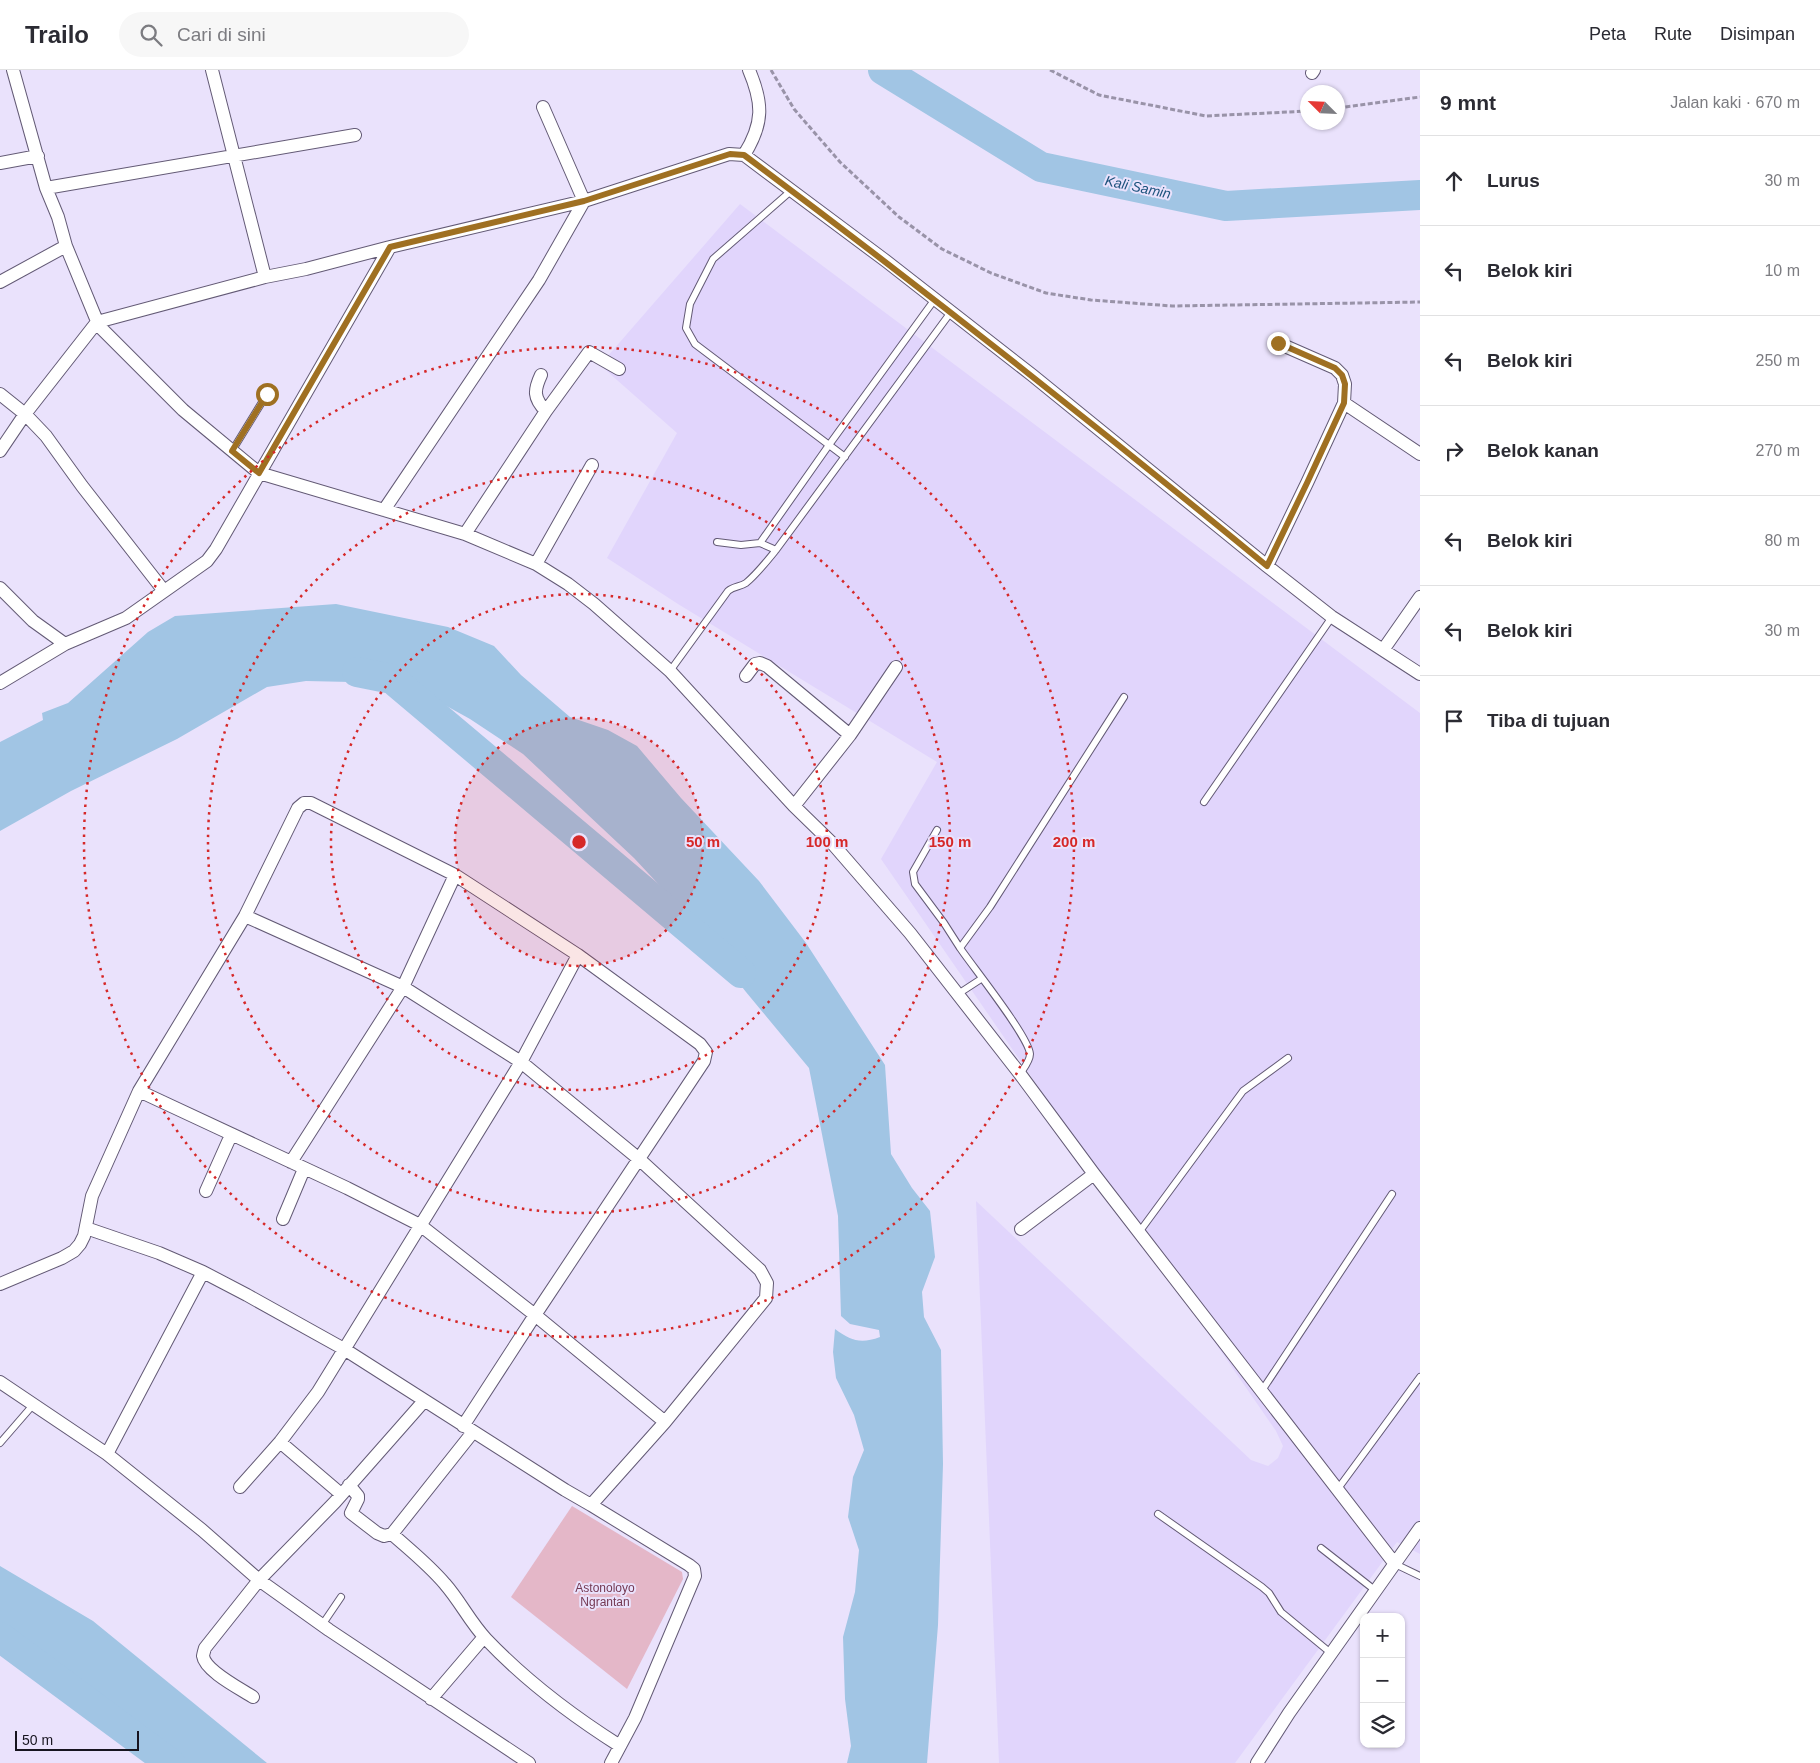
<!DOCTYPE html>
<html lang="id">
<head>
<meta charset="utf-8">
<style>
	:root { --surface:#fff; --page:#f7f7f7; --text:#2b2b33; --muted:#7c7c81; --line:#e1e1e2 }
	body { margin:0; font-family:Arial,sans-serif; background:var(--page); color:var(--text) }
	.controls { position:absolute; right:15px; bottom:15px; display:grid; overflow:hidden; border-radius:10px; box-shadow:0 1px 4px #0004 }
	.controls button { width:45px; height:45px; display:grid; place-items:center; padding:0; border:0; border-bottom:1px solid var(--line); background:var(--surface); color:var(--text); font:25px sans-serif }
	.compass { position:absolute; left:1300px; top:15px; width:45px; height:45px; border-radius:50%; background:var(--surface); box-shadow:0 1px 4px #0004; rotate:294deg }
	.scale { position:absolute; left:15px; bottom:12px; width:124px; box-sizing:border-box; padding-left:5px; border:2px solid #17141f; border-top:0; font-size:14px; line-height:18px; white-space:nowrap; color:#17141f; -webkit-text-stroke:4px #eae2fc; paint-order:stroke }
	.stop { position:absolute; width:15px; height:15px; margin:-11px; border:4px solid #9f7022; border-radius:50%; background:#fff }
	.stop.end { background:#9f7022; border-color:#fff; box-shadow:0 1px 5px #0008 }
	.list { margin:0; padding:0; list-style:none }
	h2 { display:flex; justify-content:space-between; align-items:center; height:65px; margin:0; padding:0 20px; font-size:21px }
	h2 small { font-size:16px; font-weight:400; color:var(--muted) }
	.list li { display:grid; grid-template-columns:32px 1fr auto; gap:15px; align-items:center; box-sizing:border-box; height:90px; padding:0 20px; border-top:1px solid var(--line) }
	.list b { display:block; font-size:19px; white-space:nowrap }
	.list em { font-size:16px; font-style:normal; color:var(--muted) }
	.icon { flex:none; width:28px; height:28px; fill:none; stroke:currentColor; stroke-width:2; stroke-linecap:round; stroke-linejoin:round }
	.map { position:relative; flex:none; width:1420px; height:1693px; overflow:hidden }
	header { display:flex; align-items:center; gap:30px; box-sizing:border-box; height:70px; padding:0 25px; background:var(--surface); border-bottom:1px solid var(--line) }
	header strong { font-size:24px }
	nav { display:flex; gap:28px; margin-inline-start:auto; font-size:18px }
	.search { width:350px; height:45px; background:var(--page); display:flex; align-items:center; gap:12px; box-sizing:border-box; padding:0 18px; border-radius:28px; color:var(--muted); font-size:19px }
	main { display:flex }
	aside { flex:1; background:var(--surface) }
	.map>svg:first-child { display:block }
</style>
</head>
<body>
<header>
<strong>Trailo</strong>
<div class="search"><svg class="icon" aria-label="search" viewBox="0 0 24 24"><circle cx="10" cy="10" r="6"/><path d="M15 15l6 6"/></svg>Cari di sini</div>
<nav><a>Peta</a><a>Rute</a><a>Disimpan</a></nav>
</header>
<main>
<div class="map">
<svg width="1420" height="1693" viewBox="0 0 1420 1693">
	<rect width="100%" height="100%" fill="#eae2fc"/>
	<path fill="#e1d5fc" d="M740,134L1420,643V1484L1397,1472L1235,1693H999L976,1131L1251,1390L1268,1396L1278,1388L1283,1376L1276,1361L881,789L937,692L678,534L607,488L677,363L600,295Z"/>
	<path fill="#e4b7c8" d="M572,1436L682,1502L683,1509L627,1619L511,1527Z"/>
	<path fill="#a1c5e4" d="M336,534L448,557L494,576L521,605L570,647L608,660L637,676L681,728L759,811L806,873L885,995L891,1084L912,1118L930,1141L935,1187L922,1222L924,1247L941,1280L943,1394L938,1555L927,1693H847L851,1676L845,1629L843,1567L855,1522L859,1480L848,1447L853,1407L864,1380L854,1345L836,1308L833,1282L835,1259C851,1271 861,1274 880,1267L879,1260L850,1254L841,1246L838,1146L809,998L746,922L676,833L634,788L523,684L470,649L434,629L396,613L306,611L267,617L177,669L71,721L0,761V672L43,650L42,643L68,633L148,562L175,546Z
		M0,1496L93,1551L267,1693H185L47,1584L0,1558Z"/>
	<g fill="none" stroke-linecap="round" stroke-linejoin="round">
		<path stroke="#a1c5e4" stroke-width="30" d="M883,0L1041,97L1226,136L1420,125
			M357,602L392,609L741,903
			M0,1567L170,1693"/>
		<g stroke="#635a75" stroke-width="8">
			<path id="service" d="M792,120L713,189L690,234L686,258L695,274L845,387
				M232,381L267,324
				M717,472L741,475L760,473L776,480
				M760,473L829,375L935,229
				M670,601L728,521C734,516 740,517 746,513C757,504 767,491 776,480L951,242
				M1204,732L1332,547
				M937,760L913,802L915,814L944,853L960,878L990,837L1124,627
				M960,878C973,897 1029,967 1030,984C1030,991 1024,998 1020,1004
				M958,924L981,909
				M1140,1161L1243,1021L1288,988
				M1261,1322L1392,1124
				M0,1373L33,1335
				M1337,1420L1420,1307
				M1158,1444L1262,1517L1269,1523L1281,1542L1332,1584
				M1321,1478L1376,1521
				M1395,1494L1420,1506
				M322,1555L341,1527"/>
		</g>
		<g stroke="#635a75" stroke-width="14">
			<path id="minor" d="M13,0L46,118L58,147L66,176L99,256L183,340L259,403L465,464L536,494L568,514L594,534L670,601L794,736L832,773L910,863L1020,1004L1094,1104L1395,1494
				M212,0L265,207
				M1312,3L1314,0
				M744,85C764,53 763,33 749,0
				M0,93L38,86
				M46,118L355,65
				M0,212L66,176
				M0,324L25,344L46,366L82,416L164,521
				M1344,333L1420,384
				M546,341L589,282L619,299
				M0,381L25,344L97,252L265,207L306,199L390,177L584,131L729,84L744,85L886,191L1032,305L1267,496L1332,547L1420,604
				M384,440L539,210L584,131L543,37
				M465,464L546,341C533,328 534,320 541,305
				M536,494L592,395
				M1267,496L1307,413L1344,333L1345,314L1342,305L1335,298L1278,273
				M0,518L33,551L65,574
				M1383,580L1420,527
				M746,606L755,594L760,593L767,596L850,665
				M0,613L65,574L126,548L207,491L216,479L390,177
				M794,736L850,665L896,597
				M139,1021L347,1118L420,1155L535,1245L665,1352
				M291,1092L403,917L455,805
				M206,1121L231,1065
				M283,1149L304,1099
				M86,1158L159,1183L203,1202L247,1225L344,1279L565,1420L591,1435L665,1352L766,1228L767,1213L760,1200L639,1089L521,992L403,917L245,846
				M1021,1159L1094,1104
				M0,1214L62,1188L74,1181L80,1174L84,1166L92,1126L139,1021L245,846L298,738L304,733H311L455,805L578,885L700,974L706,982L704,991L535,1245L463,1356
				M0,1312L107,1384L202,1460L259,1510L329,1560L529,1693
				M280,1372L341,1424
				M107,1384L203,1202
				M349,1415L358,1426V1429L351,1443L377,1463L384,1466L392,1464L473,1362
				M240,1417L280,1372L318,1322L521,992L578,885
				M591,1435L689,1495L694,1499L695,1506L635,1648L611,1693
				M392,1464C410,1480 429,1495 445,1514C460,1531 470,1552 486,1569C526,1611 571,1645 620,1676
				M253,1627C241,1619 205,1601 203,1586C203,1585 205,1578 205,1578L259,1510L335,1432L424,1331
				M431,1629L484,1567
				M1257,1693L1289,1643L1420,1458"/>
		</g>
		<path stroke="#9993a8" stroke-width="3" stroke-dasharray="5 2.5" stroke-linecap="butt" d="M771,0L794,39L840,92L899,147L942,179L991,203L1046,223L1091,230L1172,236L1420,232
			M1050,0L1099,25L1206,46L1308,41
			M1338,38L1420,27"/>
		<use href="#service" stroke="#fff" stroke-width="6"/>
		<use href="#minor" stroke="#fff" stroke-width="12"/>
	</g>
	<g fill="none" stroke-linecap="round" stroke-linejoin="round">
		<path stroke="#9f7022" stroke-width="6" d="M267,324L232,381L259,403L390,177L584,131L730,84L744,85C922,218 1096,355 1267,496L1307,413L1344,333L1345,314L1342,305L1335,298L1278,273"/>
	</g>
	<circle cx="579" cy="772" r="124" fill="#d62828" fill-opacity=".12"/>
	<g fill="none" stroke="#d62828" stroke-width="2.5" stroke-dasharray="2.5 5">
		<circle cx="579" cy="772" r="124"/>
		<circle cx="579" cy="772" r="248"/>
		<circle cx="579" cy="772" r="371"/>
		<circle cx="579" cy="772" r="495"/>
	</g>
	<g text-anchor="middle" dominant-baseline="central" stroke-width="4" stroke-linejoin="round" paint-order="stroke">
		<g font-size="12" fill="#743953" stroke="#eae2fc">
			<text x="605" y="1518">Astonoloyo<tspan x="605" dy="14">Ngrantan</tspan></text>
		</g>
		<g font-size="14" font-style="italic" fill="#1d537d" stroke="#eae2fc">
			<text transform="translate(1138 117) rotate(12)">Kali Samin</text>
		</g>
	</g>
	<circle cx="579" cy="772" r="8" fill="#d62828" stroke="#eae2fc" stroke-width="2.5"/>
	<g font-size="15" text-anchor="middle" font-weight="bold" fill="#d62828" stroke="#eae2fc" stroke-width="4" stroke-linejoin="round" paint-order="stroke">
		<text x="703" y="777">50 m</text>
		<text x="827" y="777">100 m</text>
		<text x="950" y="777">150 m</text>
		<text x="1074" y="777">200 m</text>
	</g>
</svg>
<div class="controls">
<button>+</button>
<button>−</button>
<button><svg class="icon" aria-label="layers" viewBox="0 0 24 24"><path d="M12 4l9 5-9 5-9-5zM3 14l9 5 9-5"/></svg></button>
</div>
<svg class="compass" viewBox="-18 -18 36 36"><path d="M0-13l5 13h-10z" fill="#e53935"/><path d="M0 13l5-13h-10z" fill="#7c7c81"/></svg>
<div class="scale">50 m</div>
<div class="stop" style="left:267px;top:324px"></div>
<div class="stop end" style="left:1278px;top:273px"></div>
</div>
<aside>
<h2>9 mnt<small>Jalan kaki · 670 m</small></h2>
<ul class="list">
<li><svg class="icon" aria-label="ahead" viewBox="0 0 24 24"><path d="M12 20V5M6 11l6-6 6 6"/></svg><div><b>Lurus</b></div><em>30 m</em></li>
<li><svg class="icon" aria-label="left" viewBox="0 0 24 24"><path d="M17 20v-9H6M10 6l-5 5 5 5"/></svg><div><b>Belok kiri</b></div><em>10 m</em></li>
<li><svg class="icon" aria-label="left" viewBox="0 0 24 24"><path d="M17 20v-9H6M10 6l-5 5 5 5"/></svg><div><b>Belok kiri</b></div><em>250 m</em></li>
<li><svg class="icon" aria-label="right" viewBox="0 0 24 24"><path d="M7 20v-9h11M14 6l5 5-5 5"/></svg><div><b>Belok kanan</b></div><em>270 m</em></li>
<li><svg class="icon" aria-label="left" viewBox="0 0 24 24"><path d="M17 20v-9H6M10 6l-5 5 5 5"/></svg><div><b>Belok kiri</b></div><em>80 m</em></li>
<li><svg class="icon" aria-label="left" viewBox="0 0 24 24"><path d="M17 20v-9H6M10 6l-5 5 5 5"/></svg><div><b>Belok kiri</b></div><em>30 m</em></li>
<li><svg class="icon" aria-label="arrive" viewBox="0 0 24 24"><path d="M6 21V4h12l-3 4 3 4H6"/></svg><div><b>Tiba di tujuan</b></div></li>
</ul>
</aside>
</main>
</body>
</html>
